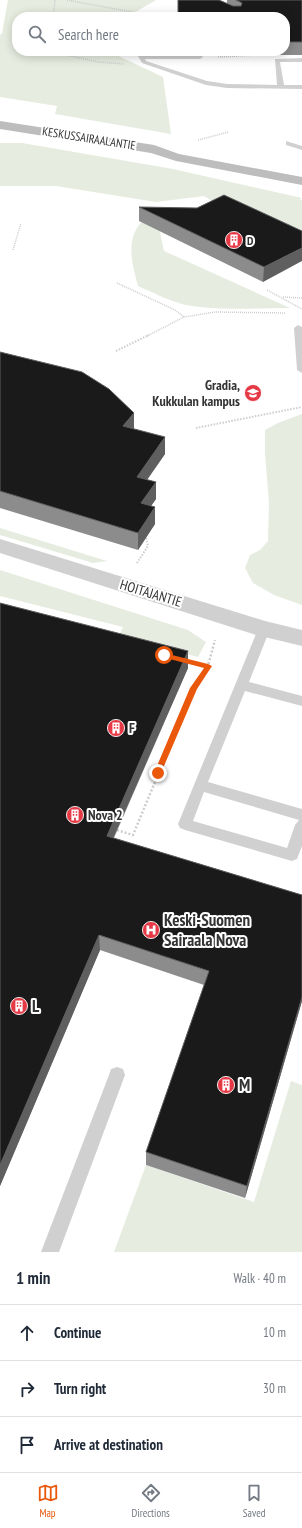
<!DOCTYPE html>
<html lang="en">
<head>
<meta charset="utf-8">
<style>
	:root { --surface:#fff; --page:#f6f6f7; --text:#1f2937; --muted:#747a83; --line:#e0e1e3; --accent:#ea580c }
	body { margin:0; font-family:"PT Sans Narrow",sans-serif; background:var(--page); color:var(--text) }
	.stop { position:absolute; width:12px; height:12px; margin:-9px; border:3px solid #ea580c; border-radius:50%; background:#fff }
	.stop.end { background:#ea580c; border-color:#fff; box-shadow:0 1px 4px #0008 }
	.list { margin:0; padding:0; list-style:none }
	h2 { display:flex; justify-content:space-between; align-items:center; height:52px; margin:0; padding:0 16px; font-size:17px }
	h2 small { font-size:13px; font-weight:400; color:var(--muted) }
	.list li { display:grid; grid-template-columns:26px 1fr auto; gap:12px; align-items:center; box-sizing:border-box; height:56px; padding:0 16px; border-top:1px solid var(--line) }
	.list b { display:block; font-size:15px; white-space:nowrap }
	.list em { font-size:13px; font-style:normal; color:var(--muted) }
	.icon { flex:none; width:22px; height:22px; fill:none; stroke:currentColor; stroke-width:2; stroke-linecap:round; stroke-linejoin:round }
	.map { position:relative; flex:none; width:302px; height:1252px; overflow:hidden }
	.search { position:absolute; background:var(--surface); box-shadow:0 2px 10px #0003; left:12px; right:12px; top:12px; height:44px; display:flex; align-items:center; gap:10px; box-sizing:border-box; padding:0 14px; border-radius:16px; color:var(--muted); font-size:15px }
	.sheet { height:220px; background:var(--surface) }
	nav { display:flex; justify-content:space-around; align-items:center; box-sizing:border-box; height:56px; border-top:1px solid var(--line); background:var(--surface); font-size:11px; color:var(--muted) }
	nav a { display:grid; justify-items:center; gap:2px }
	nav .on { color:var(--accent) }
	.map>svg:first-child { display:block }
</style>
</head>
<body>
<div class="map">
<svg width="302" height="1252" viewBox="0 0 302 1252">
	<rect width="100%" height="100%" fill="#fff"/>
	<path fill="#e6ecdf" d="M8,0H156L127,17H17V51H108L163,77L171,134L55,114L57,106L0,97V35L2,33Z
		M0,143H22L173,169L302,198L300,199L302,201V237L219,205L204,196L156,202L56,186H0Z
		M145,219L159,228L164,251L290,308C258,308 218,311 186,305C169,301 154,293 138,286C132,264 124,236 145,219Z
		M302,414V605L274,595L253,583L245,568L250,555L260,550L268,541L269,503L265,453V430L278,423Z
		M0,528L107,561L93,563L0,535Z
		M0,570L188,630L206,642L198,657L119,636L123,627L0,596Z
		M291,1081L302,1085V1252H114L146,1165L254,1202Z"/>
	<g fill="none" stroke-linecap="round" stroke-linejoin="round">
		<path stroke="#cdcdcd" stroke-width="1.5" stroke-dasharray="1 1" stroke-linecap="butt" d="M67,0L153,16
			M53,17L55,0
			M48,51L98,62L124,64
			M218,57L257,55
			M198,140L229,132
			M13,250L21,223
			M117,283L175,310L184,317
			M267,290L302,309
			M283,297L302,298
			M147,336L184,317L215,312L285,313"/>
		<path stroke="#cdcdcd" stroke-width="2" stroke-dasharray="1.5 1.5" stroke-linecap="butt" d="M116,351L149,335
			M196,428L302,407
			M137,563L148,546L146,538"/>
		<path stroke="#cdcdcd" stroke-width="2.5" stroke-dasharray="2 2" stroke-linecap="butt" d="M186,661L208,666
			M117,830L133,835L194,688L208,666L215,640"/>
		<path fill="#d0d0d0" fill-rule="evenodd" d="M135,51H141L143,55L202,56L203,57L200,59H145L146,61L207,81L227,84L277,85L275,59L302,58V62H280L284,85H302V89L227,88L206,85L142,63Z
			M286,141L302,146V150L286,145Z
			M298,325L302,327V373L297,370L294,328Z
			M264,625L268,626L270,629L249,682L302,696V706L245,691L208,782L302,809V846L297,859L292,861L185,830L180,828L178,824L258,629L260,626ZM204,792L299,820L295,825L287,848L193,821Z
			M117,1067L123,1069L125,1075L59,1252H41L109,1075L111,1069Z"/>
		<path fill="#d0d0d0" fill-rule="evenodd" d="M0,539L265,621L302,630V646L256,635L0,553Z"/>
		<path fill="#bdbdbd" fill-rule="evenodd" d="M0,121L154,145L179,154L302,177V185L176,161L151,153L0,129Z"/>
	</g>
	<path fill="#8c8c8c" d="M227,0H302V55H276L275,51H285V17H178L227,3Z
		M178,51H207V55L177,54Z
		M139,207L302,231L263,282L139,221Z
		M0,352L134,429L165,454L147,480L156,482V499L151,506L155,524L138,550L0,508Z
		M0,603L188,668L114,838L302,895V1001L245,1198L146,1165V1152L204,985L100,950L0,1186Z"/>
	<path fill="#5f5f5f" d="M302,248V261L263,282L264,267Z
		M134,413V430L123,426Z
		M165,437V454L137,494V477Z
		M156,482V499L141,520V503Z
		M155,507V524L138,550V533Z
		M188,651V668L107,852V836Z
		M99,935L100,950L0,1186V1165Z
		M302,997V1001L245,1198L247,1186Z"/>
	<path fill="#1a1a1a" stroke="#5f5f5f" d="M178,0H219L233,6H241L242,3L236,0H302V42H285V17H178Z
		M224,195L302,231V248L264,267L139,207L197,208Z
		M0,352L82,372L109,389L134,413L123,426L165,437L137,477L156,482L141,503L155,507L138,533L0,491Z
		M0,603L188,651L107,836L302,895V997L247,1186L146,1152L209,971L99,935L0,1165Z"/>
	<path fill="#ea580c" d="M164,653L208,664L212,666L197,689L161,773L158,776L154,773L190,688L204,668L162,657L161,655Z"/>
	<defs>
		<g id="building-disc" transform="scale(0.9)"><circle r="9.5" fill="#e63946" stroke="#fff"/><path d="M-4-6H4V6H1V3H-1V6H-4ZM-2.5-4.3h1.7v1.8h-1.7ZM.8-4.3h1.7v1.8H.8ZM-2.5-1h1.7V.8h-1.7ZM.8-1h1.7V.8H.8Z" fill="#fff"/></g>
		<g id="university-disc" transform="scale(0.9)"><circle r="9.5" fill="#e63946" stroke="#fff"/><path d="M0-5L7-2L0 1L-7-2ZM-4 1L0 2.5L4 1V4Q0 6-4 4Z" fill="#fff"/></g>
		<g id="hospital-disc" transform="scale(0.9)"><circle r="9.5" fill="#e63946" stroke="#fff"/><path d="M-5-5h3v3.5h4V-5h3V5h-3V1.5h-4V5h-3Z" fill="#fff"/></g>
	</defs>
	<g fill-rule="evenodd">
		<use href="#building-disc" x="234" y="240"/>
		<use href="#university-disc" x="253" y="393"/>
		<use href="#building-disc" x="116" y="728"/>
		<use href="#building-disc" x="75" y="815"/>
		<use href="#hospital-disc" x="151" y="930"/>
		<use href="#building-disc" x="19" y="1006"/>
		<use href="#building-disc" x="226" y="1085"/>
	</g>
	<g text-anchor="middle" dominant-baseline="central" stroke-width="4" stroke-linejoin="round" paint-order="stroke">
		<g font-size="12" fill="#333" stroke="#fff">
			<text transform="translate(89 138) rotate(9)">KESKUSSAIRAALANTIE</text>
		</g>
		<g font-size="12" font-weight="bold" fill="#333" stroke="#fff" text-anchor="start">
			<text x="247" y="240">D</text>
		</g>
		<g font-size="14" font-weight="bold" fill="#333" stroke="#fff" text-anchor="start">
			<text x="240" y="385" text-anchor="end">Gradia,<tspan x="240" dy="16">Kukkulan kampus</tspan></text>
			<text x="129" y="728">F</text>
			<text x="88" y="815">Nova 2</text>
		</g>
		<g font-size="14" fill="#333" stroke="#fff">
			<text transform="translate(151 593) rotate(17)">HOITAJANTIE</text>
		</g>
		<g font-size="17" font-weight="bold" fill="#333" stroke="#fff" text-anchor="start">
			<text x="164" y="920">Keski-Suomen<tspan x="164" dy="20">Sairaala Nova</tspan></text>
			<text x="32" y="1006">L</text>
			<text x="239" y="1085">M</text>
		</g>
	</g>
</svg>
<div class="stop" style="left:164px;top:655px"></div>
<div class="stop end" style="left:158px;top:773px"></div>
<div class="search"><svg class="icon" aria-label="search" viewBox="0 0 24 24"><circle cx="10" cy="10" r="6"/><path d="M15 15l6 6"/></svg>Search here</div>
</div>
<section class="sheet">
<h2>1 min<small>Walk · 40 m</small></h2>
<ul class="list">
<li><svg class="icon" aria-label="ahead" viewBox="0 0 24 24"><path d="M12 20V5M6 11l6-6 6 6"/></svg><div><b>Continue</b></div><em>10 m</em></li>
<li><svg class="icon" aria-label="right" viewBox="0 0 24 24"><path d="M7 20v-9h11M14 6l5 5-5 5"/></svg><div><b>Turn right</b></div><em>30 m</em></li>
<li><svg class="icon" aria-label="arrive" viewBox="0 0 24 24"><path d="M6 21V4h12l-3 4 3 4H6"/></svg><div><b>Arrive at destination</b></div></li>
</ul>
</section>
<nav>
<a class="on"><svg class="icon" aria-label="map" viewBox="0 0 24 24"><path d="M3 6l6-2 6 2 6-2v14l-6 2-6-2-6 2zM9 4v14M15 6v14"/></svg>Map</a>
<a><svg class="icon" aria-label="directions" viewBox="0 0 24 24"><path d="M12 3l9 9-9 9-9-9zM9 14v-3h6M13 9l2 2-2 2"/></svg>Directions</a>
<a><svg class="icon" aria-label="saved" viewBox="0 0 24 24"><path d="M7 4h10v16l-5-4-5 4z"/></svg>Saved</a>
</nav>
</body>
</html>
